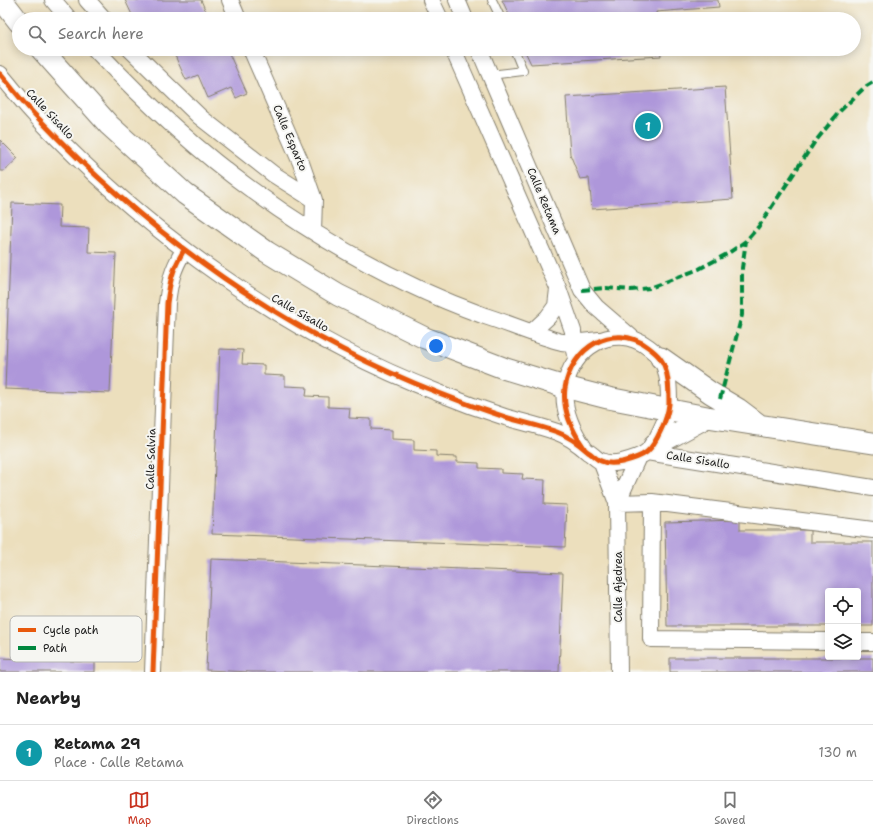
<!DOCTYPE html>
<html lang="en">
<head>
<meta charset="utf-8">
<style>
	:root { --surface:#fff; --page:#f2f2f2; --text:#222; --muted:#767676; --line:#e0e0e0; --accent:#c8321e }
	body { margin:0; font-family:"Shantell Sans",sans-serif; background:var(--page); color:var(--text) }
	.controls { position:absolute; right:12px; bottom:12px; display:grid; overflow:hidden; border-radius:4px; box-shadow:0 2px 10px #0003 }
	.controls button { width:36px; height:36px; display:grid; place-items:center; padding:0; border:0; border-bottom:1px solid var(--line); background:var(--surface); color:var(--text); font:20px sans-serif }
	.you { position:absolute; left:436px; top:346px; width:14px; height:14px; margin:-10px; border:3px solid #fff; border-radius:50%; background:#1a73e8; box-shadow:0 0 0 6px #1a73e833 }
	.badge { display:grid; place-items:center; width:26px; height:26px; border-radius:50%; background:var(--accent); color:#fff; font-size:13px; font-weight:700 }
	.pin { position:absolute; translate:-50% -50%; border:2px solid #fff; box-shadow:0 1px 4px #0006 }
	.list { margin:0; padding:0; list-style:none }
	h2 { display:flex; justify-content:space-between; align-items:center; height:52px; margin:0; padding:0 16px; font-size:17px }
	h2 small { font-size:13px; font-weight:400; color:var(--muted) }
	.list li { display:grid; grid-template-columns:26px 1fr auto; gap:12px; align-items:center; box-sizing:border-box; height:56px; padding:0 16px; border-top:1px solid var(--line) }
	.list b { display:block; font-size:15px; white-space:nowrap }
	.list p { margin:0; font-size:13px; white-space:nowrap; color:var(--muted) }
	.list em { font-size:13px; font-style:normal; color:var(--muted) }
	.icon { flex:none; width:22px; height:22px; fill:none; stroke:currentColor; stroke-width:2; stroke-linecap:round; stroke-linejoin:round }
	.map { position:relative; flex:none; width:873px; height:672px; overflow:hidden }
	.search { position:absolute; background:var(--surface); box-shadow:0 2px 10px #0003; left:12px; right:12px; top:12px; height:44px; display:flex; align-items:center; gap:10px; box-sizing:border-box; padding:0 14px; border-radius:22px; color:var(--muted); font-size:15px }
	.sheet { height:108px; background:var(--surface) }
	nav { display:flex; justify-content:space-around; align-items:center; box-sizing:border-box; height:56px; border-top:1px solid var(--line); background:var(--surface); font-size:11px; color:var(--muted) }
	nav a { display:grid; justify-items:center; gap:2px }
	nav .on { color:var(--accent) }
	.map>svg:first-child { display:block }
</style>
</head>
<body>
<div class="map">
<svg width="873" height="672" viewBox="0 0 873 672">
	<rect width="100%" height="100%" fill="#f6f6f2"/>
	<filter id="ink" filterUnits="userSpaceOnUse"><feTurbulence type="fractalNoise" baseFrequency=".025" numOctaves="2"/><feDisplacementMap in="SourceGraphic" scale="8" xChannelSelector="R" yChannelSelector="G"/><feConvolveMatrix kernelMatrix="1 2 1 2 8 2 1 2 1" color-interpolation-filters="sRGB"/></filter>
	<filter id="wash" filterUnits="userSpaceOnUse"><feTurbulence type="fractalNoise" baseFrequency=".012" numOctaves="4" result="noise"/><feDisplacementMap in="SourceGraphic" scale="16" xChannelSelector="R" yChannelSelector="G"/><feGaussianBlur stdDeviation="0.9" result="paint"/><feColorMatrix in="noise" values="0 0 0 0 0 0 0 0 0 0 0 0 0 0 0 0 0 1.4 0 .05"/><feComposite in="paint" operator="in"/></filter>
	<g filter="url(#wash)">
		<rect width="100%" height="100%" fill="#ecdfbd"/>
		<g id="blocks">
			<path fill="#ae97da" d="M125,0H201L209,19H134Z
				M502,0H718L719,7L656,12L657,19H511Z
				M172,49H227L247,93L236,98L231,88L208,98L198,75L186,80Z
				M524,49H660L661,56L531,64Z
				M725,87L733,199L592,209L589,178L580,179L570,154L566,97Z
				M0,140L18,158L4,171H0Z
				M12,203L60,205L59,227L89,228L88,252L116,253L110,393L5,389Z
				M220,349L243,350L242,364L264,365V375L285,376V386L307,387L306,396L328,397V407L350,408L349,418L371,419V429L392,430V439L414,440V450L436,451V456L457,457V462L479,463V468L501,469V473L523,474L522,479L545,480L544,504L567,505L565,547L212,534Z
				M740,520V530H810V542H873V626H858V591H828V626H667L665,522Z
				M211,559L563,573L559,672H251L206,670Z
				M0,658L95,662V672H0Z
				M670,658H873V672H670Z"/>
		</g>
	</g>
	<g filter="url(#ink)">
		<use href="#blocks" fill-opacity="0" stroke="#847e6c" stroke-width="1"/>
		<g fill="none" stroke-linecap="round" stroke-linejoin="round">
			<g stroke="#847e6c" stroke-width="10">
				<path id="service" d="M492,0L501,19
					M490,75L523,71L514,49"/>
			</g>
			<g stroke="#847e6c" stroke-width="18">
				<path id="minor" d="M53,0L69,19
					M87,0L104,19
					M230,0L238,19
					M431,0L440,19
					M457,0L465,19
					M95,49C143,100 195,149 252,190C323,242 402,286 485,316C504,322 523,330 542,336C549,338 556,341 562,342C574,344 587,341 599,340
					M130,49L200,117L273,174L314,200
					M251,49L301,163L314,200L313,231
					M453,49L558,288L573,331L574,351
					M479,49L582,290L596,307L631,337
					M0,74C13,89 25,105 39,119C151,237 287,334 439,393C461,402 483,410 505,417C522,422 540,426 557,432C568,436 579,444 588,452C592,454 597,460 601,461C607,464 617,463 622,462C646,456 651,452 661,430C665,422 668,413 669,404C669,389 669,370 660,358C657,354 652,350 648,347C613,321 571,348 565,388C562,410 572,430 584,448
					M532,332L548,317L556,306L558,289
					M647,452L873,488
					M601,461L617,503L619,672
					M652,502L651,639L828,641
					M617,503L652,502L873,530
					M617,503L637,459
					M858,642H873
					M153,672L167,303C170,281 172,270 184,250"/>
			</g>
			<g stroke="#847e6c" stroke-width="23">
				<path id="tertiary" d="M2,0L19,22
					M41,49L109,125L185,194L267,252L338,295L425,338L506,369L565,387L608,398L707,417L873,443
					M661,358L711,393L738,409L758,424
					M654,446L707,417"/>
			</g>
			<use href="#service" stroke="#fff" stroke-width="8"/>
			<use href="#minor" stroke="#fff" stroke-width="16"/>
			<use href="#tertiary" stroke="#fff" stroke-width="21"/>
			<path stroke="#00873e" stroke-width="4" stroke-dasharray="8 4" stroke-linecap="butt" d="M582,290L606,288L631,290L650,288L699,269L727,254L746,241L759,226L814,143L840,111L865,87L873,82
				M720,399L742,315V268L746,241"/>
			<g stroke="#f6f6f2" stroke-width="8">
				<path id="cycleway" d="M0,74C13,89 25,105 39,119C151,237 287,334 439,393C461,402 483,410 505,417C522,422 540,426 557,432C568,436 579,444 588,452C592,454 597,460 601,461C607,464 617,463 622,462C646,456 651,452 661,430C665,422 668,413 669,404C669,389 669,370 660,358C657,354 652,350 648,347C613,321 571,348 565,388C562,410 572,430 584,448
					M153,672L167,303C170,281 172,270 184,250"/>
			</g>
			<use href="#cycleway" stroke="#e8590c" stroke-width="5"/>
		</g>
	</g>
	<g text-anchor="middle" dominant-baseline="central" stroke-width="4" stroke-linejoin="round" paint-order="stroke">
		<g font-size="11" fill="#1c1c1c" stroke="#f6f6f2">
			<text transform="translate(50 114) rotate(47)">Calle Sisallo</text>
			<text transform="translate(290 138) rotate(67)">Calle Esparto</text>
			<text transform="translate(544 201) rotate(67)">Calle Retama</text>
			<text transform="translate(300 313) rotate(30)">Calle Sisallo</text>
			<text transform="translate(151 459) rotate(-88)">Calle Salvia</text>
			<text transform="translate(698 460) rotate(9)">Calle Sisallo</text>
			<text transform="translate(618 587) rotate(-90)">Calle Ajedrea</text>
		</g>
	</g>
	<rect x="10" y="616" width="132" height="46" rx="6" fill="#f6f6f2" stroke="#b5b5b2" stroke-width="1"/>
	<rect x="18" y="628" width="18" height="4" fill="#e8590c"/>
	<rect x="18" y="646" width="18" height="4" fill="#00873e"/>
	<g font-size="11" fill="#1c1c1c">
		<text x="43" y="634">Cycle path</text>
		<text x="43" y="652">Path</text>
	</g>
</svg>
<div class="controls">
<button><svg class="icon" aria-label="locate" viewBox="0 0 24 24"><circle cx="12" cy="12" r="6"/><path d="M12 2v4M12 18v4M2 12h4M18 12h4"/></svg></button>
<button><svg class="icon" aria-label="layers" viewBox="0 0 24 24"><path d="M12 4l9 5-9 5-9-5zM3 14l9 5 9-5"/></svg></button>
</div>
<div class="you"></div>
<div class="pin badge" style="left:648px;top:126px;background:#0f9aa8">1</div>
<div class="search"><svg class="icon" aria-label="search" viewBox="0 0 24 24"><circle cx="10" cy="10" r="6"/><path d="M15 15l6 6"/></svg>Search here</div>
</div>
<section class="sheet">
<h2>Nearby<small></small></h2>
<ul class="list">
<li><span class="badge" style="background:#0f9aa8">1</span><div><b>Retama 29</b><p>Place · Calle Retama</p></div><em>130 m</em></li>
</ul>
</section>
<nav>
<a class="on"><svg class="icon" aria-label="map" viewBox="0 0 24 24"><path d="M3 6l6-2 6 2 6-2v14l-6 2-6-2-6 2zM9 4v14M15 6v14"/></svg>Map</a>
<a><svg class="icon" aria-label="directions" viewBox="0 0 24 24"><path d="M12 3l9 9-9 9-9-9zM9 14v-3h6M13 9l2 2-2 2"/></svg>Directions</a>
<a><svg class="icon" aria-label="saved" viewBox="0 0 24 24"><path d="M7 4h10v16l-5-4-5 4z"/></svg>Saved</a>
</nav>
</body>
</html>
